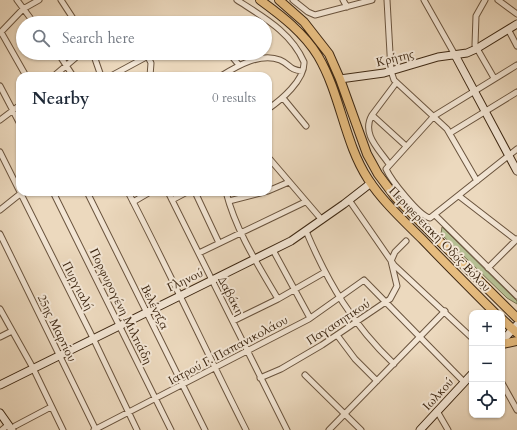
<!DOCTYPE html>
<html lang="en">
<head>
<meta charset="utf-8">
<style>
	:root { --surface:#fff; --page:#f2f2f3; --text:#1f2937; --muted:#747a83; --line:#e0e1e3 }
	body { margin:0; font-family:Cardo,serif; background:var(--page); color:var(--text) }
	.controls { position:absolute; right:12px; bottom:12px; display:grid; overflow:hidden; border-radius:8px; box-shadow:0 1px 3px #0004 }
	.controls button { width:36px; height:36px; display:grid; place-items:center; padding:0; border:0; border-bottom:1px solid var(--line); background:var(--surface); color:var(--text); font:20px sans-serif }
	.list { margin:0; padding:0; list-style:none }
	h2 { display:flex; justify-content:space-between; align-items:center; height:52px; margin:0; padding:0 16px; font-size:17px }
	h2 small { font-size:13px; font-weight:400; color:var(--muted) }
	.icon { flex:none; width:22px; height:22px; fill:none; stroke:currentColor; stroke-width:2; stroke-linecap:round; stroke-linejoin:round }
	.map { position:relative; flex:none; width:517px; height:430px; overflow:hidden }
	.search { position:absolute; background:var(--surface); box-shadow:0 1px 3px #0004; left:16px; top:16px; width:256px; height:44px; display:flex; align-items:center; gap:10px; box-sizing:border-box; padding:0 14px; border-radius:22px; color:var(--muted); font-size:15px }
	.panel { position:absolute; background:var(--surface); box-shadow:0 1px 3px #0004; left:16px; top:72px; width:256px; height:124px; border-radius:12px }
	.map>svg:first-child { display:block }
</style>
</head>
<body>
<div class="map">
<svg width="517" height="430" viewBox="0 0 517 430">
	<rect width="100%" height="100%" fill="#ecd9be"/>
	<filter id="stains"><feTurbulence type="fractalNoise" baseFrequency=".005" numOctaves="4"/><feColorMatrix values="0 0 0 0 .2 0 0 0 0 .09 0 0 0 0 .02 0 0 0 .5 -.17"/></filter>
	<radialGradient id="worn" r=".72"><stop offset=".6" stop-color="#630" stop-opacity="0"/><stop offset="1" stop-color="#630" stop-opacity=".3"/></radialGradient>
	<path fill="#b6bf93" stroke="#7a7453" d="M442,227L517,301V304L507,298L441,234Z"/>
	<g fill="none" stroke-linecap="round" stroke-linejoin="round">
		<g stroke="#6a543e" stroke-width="7">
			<path id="street" d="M17,0L34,23
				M61,0L76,23
				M237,0C263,17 291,32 304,62C305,80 281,100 268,109
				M293,0L308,12L315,15L372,0
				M343,0L347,7
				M387,0L391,71L394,80L447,129L477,181
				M424,0L455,55
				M485,0L476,16L475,45L494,78
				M498,0L517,14
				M508,29L517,46
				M1,32L26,76
				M0,33L23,9L39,0
				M58,53L73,76
				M93,53L101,76
				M146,53L151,63L150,76
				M229,53L239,65
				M517,65L434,116L386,169C391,180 419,216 430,218L517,149
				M54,76L81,53
				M111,76L148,56
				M221,76C237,66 261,52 280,60C290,64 289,70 302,71
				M396,83L372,115L406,146
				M0,86L20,124
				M283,98L306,126
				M372,115C361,134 379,149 389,164
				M0,120L20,105
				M450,133L517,92
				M0,152L94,340L137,430
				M268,157L322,220
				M268,191L289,182
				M53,192L171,430
				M87,192L205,430
				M128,192C169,271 206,351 246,430
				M168,192L287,430
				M195,192L219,243
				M226,192C236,231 258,265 278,299
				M459,196L516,240
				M172,200L187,192
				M349,200L394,265L472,338
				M229,201L264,192
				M133,202L150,192
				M0,210L20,194
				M435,215L517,296
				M306,231C328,283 353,325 394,364
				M0,234L96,430
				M273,250L310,318
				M199,253L305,202
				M488,268L517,239
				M0,309L33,368L63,430
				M233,321L278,299L325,272
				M337,335L355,359L377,381
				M0,337L12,331
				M305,375L361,430
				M260,378L281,369L322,345L390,299L397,286L391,261L395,252L406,241
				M502,383L517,410
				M437,411L448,430
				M15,426L51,407
				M2,430L8,425
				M94,430L309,319L364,280L464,382
				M329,430L445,311"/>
		</g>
		<g stroke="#3e2813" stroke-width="9">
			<path id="secondary" d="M455,55L517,171
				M340,79L384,73L438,57L467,53L476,49L517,24
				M502,341L517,325
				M0,385L291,241L344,204L371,183
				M0,413L12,430
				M420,430L472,374"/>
		</g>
		<g stroke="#3e2813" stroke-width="10">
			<path id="primary" d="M260,0C282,16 304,33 318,56C341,95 344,142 368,179C383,202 404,221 423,240C447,265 471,289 495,313
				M279,0L304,22L329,54L340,79L367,154L378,174L396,198L517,318
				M502,319L517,333
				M502,344L517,341"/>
		</g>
		<use href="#street" stroke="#f3e6d5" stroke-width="5"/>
		<use href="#secondary" stroke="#f3e6d5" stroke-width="7"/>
		<use href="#primary" stroke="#e6bc7f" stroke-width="8"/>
	</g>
	<g text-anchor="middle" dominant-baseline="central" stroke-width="4" stroke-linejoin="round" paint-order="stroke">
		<g font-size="12" fill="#3e2813" stroke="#f3e6d5">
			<text transform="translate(395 58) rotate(-14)">Κρήτης</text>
			<text transform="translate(440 239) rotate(46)">Περιφερειακή Οδός Βόλου</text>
			<text transform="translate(185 280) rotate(-25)">Γληνού</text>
			<text transform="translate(78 286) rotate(63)">Πυργιαλή</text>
			<text transform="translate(231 296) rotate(63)">Δαβάκη</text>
			<text transform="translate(121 306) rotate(64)">Πορφυρογένη Μιλτιάδη</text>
			<text transform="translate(155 307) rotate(64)">Βελέντζα</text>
			<text transform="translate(338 322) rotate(-33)">Παγασητικού</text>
			<text transform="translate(57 328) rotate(64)">25ης Μαρτίου</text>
			<text transform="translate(228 350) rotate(-28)">Ιατρού Γ. Παπανικολάου</text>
			<text transform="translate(438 394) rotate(-48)">Ιωλκού</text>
		</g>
	</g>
	<rect width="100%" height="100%" filter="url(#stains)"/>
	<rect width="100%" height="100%" fill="url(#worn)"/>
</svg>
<div class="controls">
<button>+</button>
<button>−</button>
<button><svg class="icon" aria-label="locate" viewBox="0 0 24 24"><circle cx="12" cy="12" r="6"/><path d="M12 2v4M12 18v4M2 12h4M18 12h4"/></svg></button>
</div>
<div class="search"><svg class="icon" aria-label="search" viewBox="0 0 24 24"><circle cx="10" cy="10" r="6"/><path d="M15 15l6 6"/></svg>Search here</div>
<section class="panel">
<h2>Nearby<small>0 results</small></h2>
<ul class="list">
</ul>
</section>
</div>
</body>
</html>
